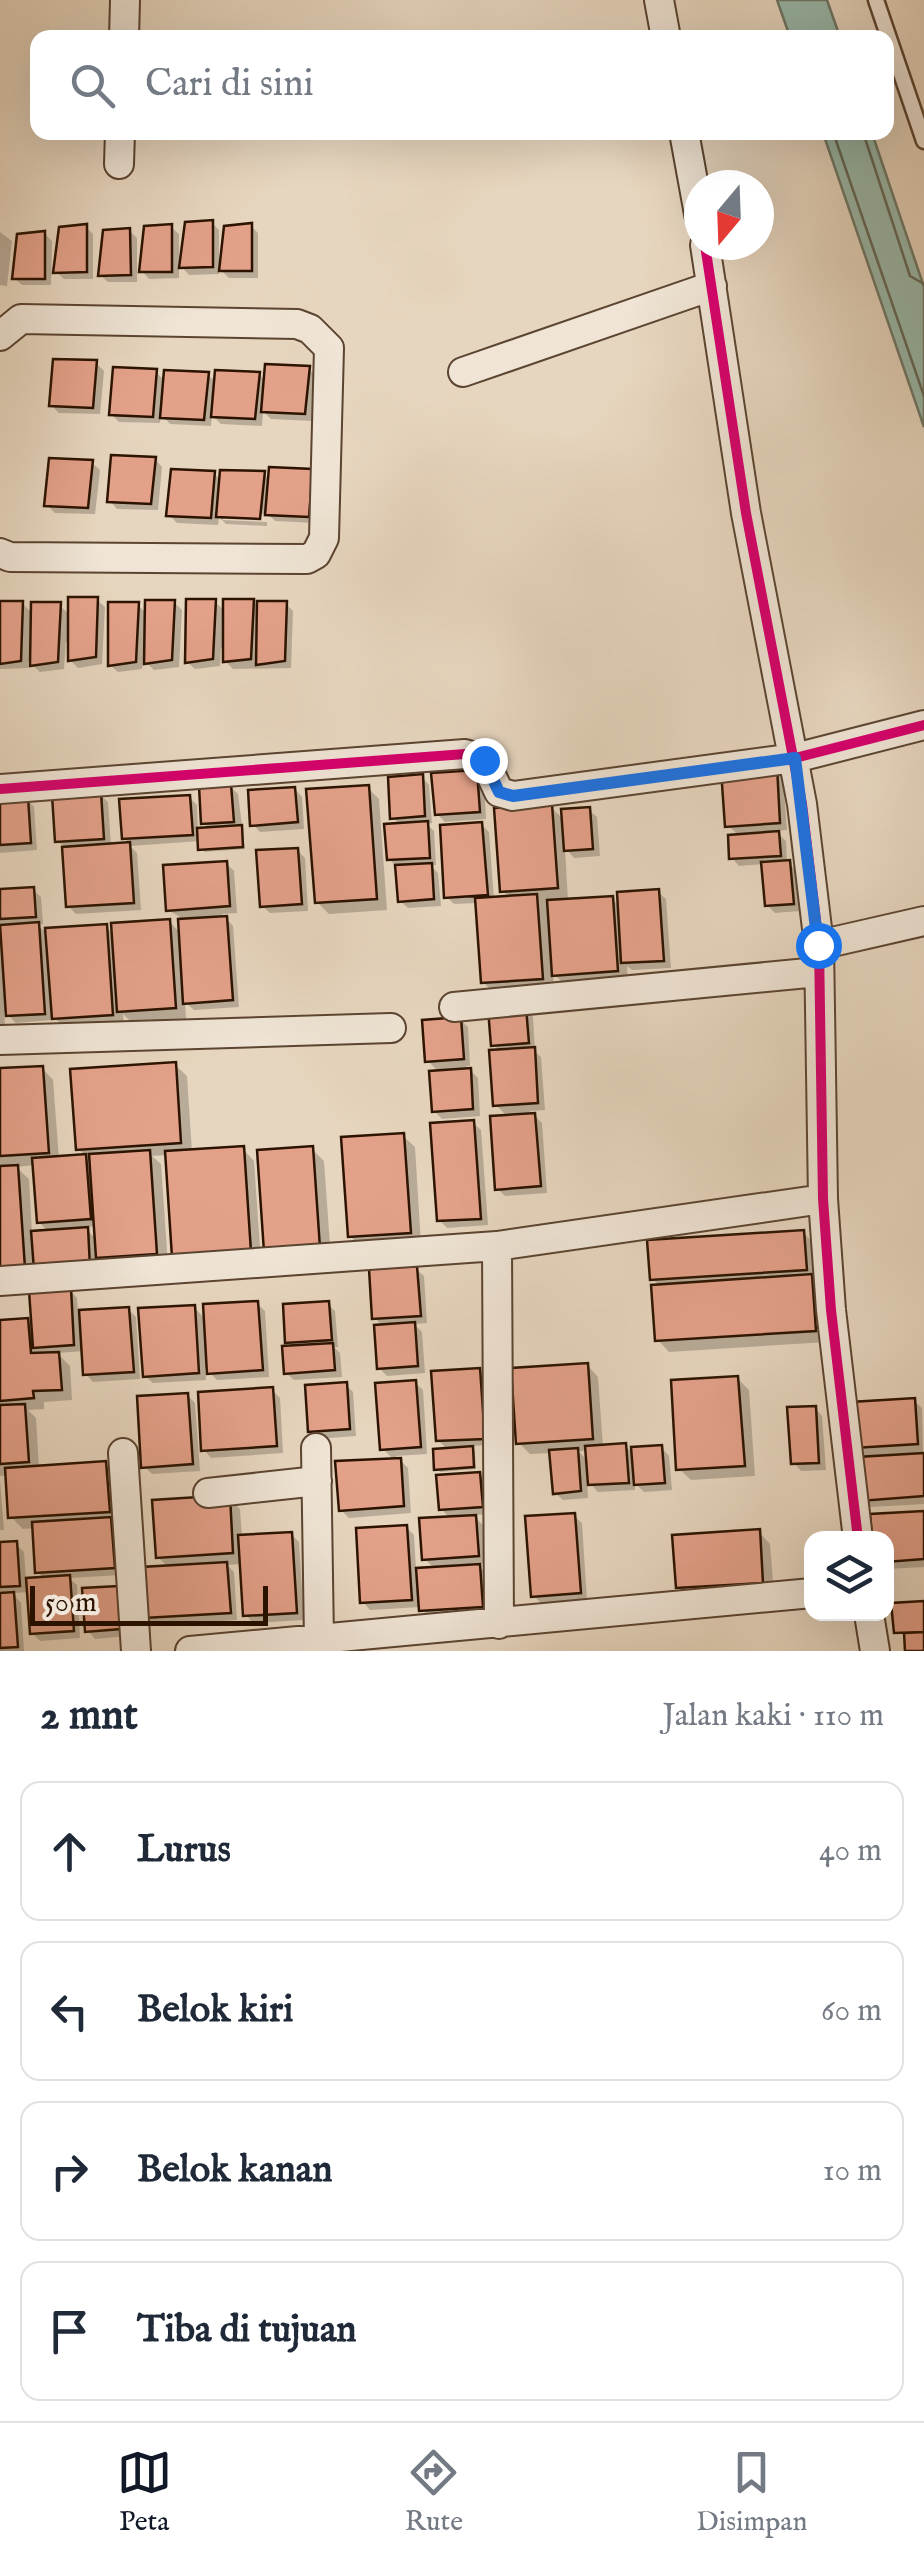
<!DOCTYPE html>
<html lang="id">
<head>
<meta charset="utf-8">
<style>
	:root { --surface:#fff; --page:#f2f2f3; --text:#1f2937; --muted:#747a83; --line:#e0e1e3; --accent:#111827 }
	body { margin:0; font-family:"IM FELL English",serif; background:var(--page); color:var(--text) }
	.controls { position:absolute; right:30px; bottom:30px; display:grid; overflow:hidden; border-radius:20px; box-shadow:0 10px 40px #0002 }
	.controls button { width:90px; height:90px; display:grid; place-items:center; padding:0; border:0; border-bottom:2px solid var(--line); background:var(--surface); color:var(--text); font:50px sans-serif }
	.compass { position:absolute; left:684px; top:170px; width:90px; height:90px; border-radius:50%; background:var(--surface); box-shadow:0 10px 40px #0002; rotate:199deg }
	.scale { position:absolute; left:30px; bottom:25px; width:238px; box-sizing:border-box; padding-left:10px; border:5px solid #2c1300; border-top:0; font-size:28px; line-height:35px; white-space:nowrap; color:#2c1300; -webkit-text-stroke:8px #efe4d5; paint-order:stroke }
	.stop { position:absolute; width:30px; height:30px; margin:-22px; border:8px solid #1a73e8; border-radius:50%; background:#fff }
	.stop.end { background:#1a73e8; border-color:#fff; box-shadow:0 2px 10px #0008 }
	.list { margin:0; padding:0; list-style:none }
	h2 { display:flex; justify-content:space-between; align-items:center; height:130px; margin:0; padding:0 40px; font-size:42px }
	h2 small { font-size:32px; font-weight:400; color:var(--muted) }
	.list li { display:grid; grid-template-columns:65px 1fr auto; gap:30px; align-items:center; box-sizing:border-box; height:140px; margin:0 20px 20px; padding:0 20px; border:2px solid var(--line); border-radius:20px }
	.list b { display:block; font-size:38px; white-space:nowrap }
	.list em { font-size:32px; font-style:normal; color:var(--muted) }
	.icon { flex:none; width:55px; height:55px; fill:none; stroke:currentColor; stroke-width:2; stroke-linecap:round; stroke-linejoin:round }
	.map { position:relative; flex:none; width:924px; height:1651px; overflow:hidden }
	.search { position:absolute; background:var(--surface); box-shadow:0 10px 40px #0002; left:30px; right:30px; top:30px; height:110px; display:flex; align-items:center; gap:25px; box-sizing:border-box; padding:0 35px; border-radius:20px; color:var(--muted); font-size:38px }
	.sheet { height:770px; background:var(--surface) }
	nav { display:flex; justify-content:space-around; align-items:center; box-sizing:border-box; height:140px; border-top:2px solid var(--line); background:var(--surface); font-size:28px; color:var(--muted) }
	nav a { display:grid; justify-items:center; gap:5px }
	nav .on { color:var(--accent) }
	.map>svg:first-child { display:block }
</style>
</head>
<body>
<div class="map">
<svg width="924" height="1651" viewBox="0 0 924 1651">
	<rect width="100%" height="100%" fill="#e7d6bf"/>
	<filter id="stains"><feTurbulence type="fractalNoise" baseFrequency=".002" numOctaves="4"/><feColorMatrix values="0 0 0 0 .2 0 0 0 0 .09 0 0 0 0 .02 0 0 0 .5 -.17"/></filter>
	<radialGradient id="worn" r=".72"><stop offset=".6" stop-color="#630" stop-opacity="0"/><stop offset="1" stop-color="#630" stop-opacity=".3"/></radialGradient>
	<path fill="#98baac" stroke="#6d7767" stroke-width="2.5" d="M777,0H827L840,37H790Z
		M823,133H872L924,287V427Z"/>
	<path fill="#0003" fill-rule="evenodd" d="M212,223L219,230V260L251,226L258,233V278H229L219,268V274L189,275L179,264V278L149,279L142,271L171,227L179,234V264H182Z
		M86,227L93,234V279H64L56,272Z
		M129,230L137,238V282H108L100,275Z
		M0,232L12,241L7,286L0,285Z
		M44,233L52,241L51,285H22L14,278Z
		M96,363L104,371L100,414L59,413L51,405Z
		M309,369L316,376L312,421L271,419L263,411L262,426L221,424L212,415L211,426L170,424L161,414L160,423L119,422L111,414L156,372L166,382L208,375L217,383L259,374L266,382Z
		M155,459L162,467L158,510L117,509L110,501Z
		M92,463L100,470L95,514L55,513L47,505Z
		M312,472L316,523L275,521L268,514L223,515V520L267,522V526L226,524L219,517L218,525L177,523L169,515L214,473L221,481L264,474L270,480Z
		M97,600L105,607L102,664L78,668L70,660V642H66L64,669L40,672L28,661V668L0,669V604L22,603L33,614L59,605L71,616Z
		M253,601L260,608L286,604L293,611L291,668L233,669L225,661V648H221L220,666L195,669L187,662L215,602L226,612Z
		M174,602L182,610L179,667L154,670L143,659L142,669L118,672L110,665L138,605L148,615Z
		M776,768L783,776L787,830L775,831L786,841L787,863L797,870L800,911L775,913L767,905L764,864L739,866L732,858L739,836L728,825Z
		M476,773L484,781L486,819L445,822L437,814Z
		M422,777L429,785L432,823L427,824L434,831L436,865H430L438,873L441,906L408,908L400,901L398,868L389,859L401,825L393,818Z
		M230,786L238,794L245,849L204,852L200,841L130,846L137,853L141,910L76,914L68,906L65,848L58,841L100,795L108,802L111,846L131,845L124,838L189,797L197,805L198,830H210L204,823Z
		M368,788L379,799L387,910L329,914L317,902Z
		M295,789L302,797L304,829L260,832L253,824Z
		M27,799L34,807L37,850L0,853V801Z
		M551,807L564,820L589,810L597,817L600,856L574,858L565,848L568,901L612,899L620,907L658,892L666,899L671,968L632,970L627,966L628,982L566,986L553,973L554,990L495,994L483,982L478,903L454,904L447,897L482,825L489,832L494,900L511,899L502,890Z
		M297,850L305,858L308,911L270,913L262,906Z
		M226,863L234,871L237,913L222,914L233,926L239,1007L194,1010L185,1002L186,1019L131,1022L123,1014L124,1026L66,1029L51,1014V1020L16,1023L4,1011L5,1024H0V892L33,890L41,897L43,924H37L48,935L106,927L114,935L169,921L181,934L180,917L168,910Z
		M525,1009L533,1017L535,1052L541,1057L545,1110L530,1111L542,1123L547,1193L505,1196L497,1188L508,1117L496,1105L501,1052L493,1044Z
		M460,1020L468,1027L470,1066H466L478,1078L480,1116L442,1119L434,1111L440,1073L428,1061Z
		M175,1065L187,1076L192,1152L243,1149L254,1161L261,1262L168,1155L152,1156L161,1164L168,1265L110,1269L95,1254L97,1273L0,1281V1071L42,1068L53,1080L59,1159L86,1157L78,1148ZM35,1165L39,1222L49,1232L32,1233L29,1179L16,1167ZM97,1226L98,1241L84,1227Z
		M473,1123L481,1130L488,1225L447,1228L439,1220Z
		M403,1136L415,1147L421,1244L362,1248L350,1236Z
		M312,1149L324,1161L331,1259L278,1262Z
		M803,1232L814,1244L827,1342L669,1352L658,1340L660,1287L653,1279Z
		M416,1269L424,1276L427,1323L414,1324L422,1332L425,1373L387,1376L379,1368L383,1327L375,1318Z
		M70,1290L77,1298L78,1313L128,1309L136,1317L140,1379L93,1382L86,1374L84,1351L57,1353L70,1366L72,1400L44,1402V1409L28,1410L36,1418L39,1468L105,1464L117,1475L120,1523H113L118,1527L121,1575L69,1578L77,1585L80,1638L40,1641L32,1633L30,1592L12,1593L21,1603L24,1651H0V1545L16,1544L24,1552L26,1580L45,1579L38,1572L35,1528L23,1529L11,1517L8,1475L0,1476V1322L27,1320L34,1327Z
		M257,1304L265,1311L269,1377L217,1380L205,1368L206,1380L153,1383L145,1376L194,1307L206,1320Z
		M328,1304L335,1311L338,1347H334L340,1353L342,1377L294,1380L286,1373L294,1348L288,1342Z
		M587,1365L598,1377L603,1447L625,1445L634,1455L662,1448L669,1456L672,1490L644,1492L635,1483V1490L598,1492L587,1480L588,1498L563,1500L555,1493L552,1453L530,1454L519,1443ZM578,1451H588L589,1462Z
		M479,1371L487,1378L491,1445L469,1446L475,1452L476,1469L440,1472L437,1468L448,1450L438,1440Z
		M737,1378L749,1390L755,1476L691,1480L679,1469Z
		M415,1383L423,1390L427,1454L396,1456L408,1468L411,1513L349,1518L341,1510L394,1460L383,1449Z
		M346,1385L353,1392L356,1436L318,1439L311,1431Z
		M272,1390L280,1398L283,1453L211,1458L204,1450Z
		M187,1395L195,1403L200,1471L152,1474L144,1466Z
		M914,1401L922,1408L924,1504L870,1507L862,1499L868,1459L857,1447Z
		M815,1408L822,1416L826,1470L801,1471L794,1463Z
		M479,1475L487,1482L489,1514L473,1515L483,1525L486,1563L476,1564L487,1574L489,1614L429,1617L421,1607L370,1610L363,1602L406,1527L414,1535L416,1570L435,1569L425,1559L451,1519L441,1509Z
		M0,1480L4,1530H0Z
		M229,1498L240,1509L242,1537L291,1534L299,1542L304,1620L253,1623L246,1615L242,1564L227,1565L234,1572L237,1620L154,1625L147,1617L169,1568L158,1557Z
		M924,1513V1567L886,1569V1539Z
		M574,1516L582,1523L587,1600L541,1603L534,1596Z
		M759,1532L770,1544L774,1594L690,1599L678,1587Z
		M85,1590L128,1636L95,1639L88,1631Z"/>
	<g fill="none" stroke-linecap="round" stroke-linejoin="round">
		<path stroke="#626656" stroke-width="2.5" d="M833,132L924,396
			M863,132L910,276L924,284"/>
	</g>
	<path fill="#e4a18a" stroke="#2c1300" stroke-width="2.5" d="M213,220V267L179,268L185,222Z
		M252,223V271H219L224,226Z
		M87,224V272L53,273L59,227Z
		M172,224V272H139L144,226Z
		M130,228L131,275L98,276L103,230Z
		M45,231V279H12L17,234Z
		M53,359L97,360L93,408L49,406Z
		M265,364L310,366L305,414L261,412Z
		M113,367L157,369L153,417L109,415Z
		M164,370L209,372L204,420L160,418Z
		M215,370L260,372L255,419L211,417Z
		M111,455L156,457L151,504L107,502Z
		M49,458L93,460L88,508L44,506Z
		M269,467L313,469L309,517L265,515Z
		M171,469L215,471L211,518L166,516Z
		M220,470L265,471L260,519L216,517Z
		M68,597H98L96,657L68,661Z
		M186,599H216L213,659L185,663Z
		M223,599H254L251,659L223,662Z
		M145,600H175L172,660L144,664Z
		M0,601H23L21,661L0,664Z
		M257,601H287L285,661L256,665Z
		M31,602H61L58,662L30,666Z
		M108,602H139L136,662L108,666Z
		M777,766L780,823L725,827L721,770Z
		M477,770L480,812L435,815L431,773Z
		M423,774L425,816L390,819L388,777Z
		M231,784L234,822L201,824L199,786Z
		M369,785L377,899L315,903L306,789Z
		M295,787L298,822L250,826L248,790Z
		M101,792L104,839L55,842L52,795Z
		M190,795L193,835L122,839L119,799Z
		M28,797L31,843L0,845V799Z
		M552,804L558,888L500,892L494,808Z
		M590,807L593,849L564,851L561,809Z
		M428,821L430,858L387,860L384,824Z
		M482,822L488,895L444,898L440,825Z
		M242,825L243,847L198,850L197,828Z
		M779,831L781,856L729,859L728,835Z
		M130,842L134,903L66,907L62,847Z
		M298,848L302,904L260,907L256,850Z
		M790,860L794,904L765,906L761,862Z
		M227,861L230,906L166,911L163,865Z
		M432,863L434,899L398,902L395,865Z
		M34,887L36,917L0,919V889Z
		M659,889L664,961L621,963L617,892Z
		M537,894L543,979L481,983L475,898Z
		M613,896L618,971L552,976L547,900Z
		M227,916L233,1000L183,1004L178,919Z
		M170,919L176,1008L117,1012L111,923Z
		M39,922L45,1014L6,1016L0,925Z
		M107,924L113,1015L52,1019L45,928Z
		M526,1007L529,1043L491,1046L488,1009Z
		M461,1017L464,1059L425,1062L422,1020Z
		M535,1047L538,1103L493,1106L489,1050Z
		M176,1062L181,1143L76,1150L70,1069Z
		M43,1066L49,1153L0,1156V1068Z
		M471,1068L473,1109L432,1112L429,1071Z
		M535,1113L541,1186L495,1190L490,1116Z
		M474,1120L481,1219L437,1221L430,1123Z
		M404,1133L411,1233L348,1237L341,1137Z
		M244,1146L251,1252L172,1257L165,1151Z
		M313,1146L320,1248L264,1252L257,1150Z
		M150,1150L157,1254L96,1258L89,1154Z
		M86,1154L91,1219L37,1223L32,1158Z
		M18,1165L25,1268L0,1270V1166Z
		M88,1227L90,1267L34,1270L31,1231Z
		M804,1230L807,1270L650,1280L647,1240Z
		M417,1266L421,1316L372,1319L369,1269Z
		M812,1274L816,1331L655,1341L651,1285Z
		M71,1288L74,1345L33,1348L29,1291Z
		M258,1301L263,1370L207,1374L203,1304Z
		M329,1301L332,1340L285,1343L283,1304Z
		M195,1305L199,1373L143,1377L138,1308Z
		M129,1307L134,1372L83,1375L79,1310Z
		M28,1318L31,1353L59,1352L62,1390L33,1391L34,1398L0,1401V1320Z
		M415,1322L418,1366L377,1369L374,1325Z
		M333,1343L335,1370L284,1374L282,1346Z
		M588,1363L593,1439L516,1444L511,1368Z
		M480,1368L485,1439L436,1441L431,1371Z
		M738,1376L745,1466L676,1470L671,1380Z
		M416,1380L421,1447L380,1450L375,1383Z
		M347,1382L350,1429L308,1432L305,1385Z
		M273,1387L277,1446L201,1451L198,1392Z
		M188,1393L193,1464L141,1468L137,1396Z
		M915,1398L918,1444L854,1448L851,1402Z
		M25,1404L29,1462L0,1464V1405Z
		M816,1406L819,1463L791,1464L787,1407Z
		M626,1443L629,1483L588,1485L585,1446Z
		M662,1445L665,1483L634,1485L631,1447Z
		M473,1446L474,1467L434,1470L433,1449Z
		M578,1448L581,1491L553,1494L549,1450Z
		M924,1453V1496L860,1501L857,1457Z
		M401,1458L404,1506L339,1511L335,1461Z
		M106,1461L110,1512L8,1518L5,1468Z
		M480,1472L483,1507L439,1510L436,1475Z
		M230,1495L233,1553L156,1558L152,1500Z
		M924,1511V1559L886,1562V1539H872L870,1514Z
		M575,1513L581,1593L531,1597L525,1516Z
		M476,1515L479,1556L422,1560L419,1518Z
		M111,1517L115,1568L35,1573L32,1522Z
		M407,1525L412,1600L360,1603L356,1528Z
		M760,1529L763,1583L676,1588L672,1535Z
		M292,1532L297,1613L243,1616L238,1535Z
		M17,1541L20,1586L0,1587V1542Z
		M227,1562L231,1613L144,1618L141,1567Z
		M480,1564L483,1607L419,1611L416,1568Z
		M70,1575L74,1631L30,1634L26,1578Z
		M118,1586L121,1629L85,1632L82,1588Z
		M14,1592L18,1647L0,1648V1593Z
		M924,1601V1632L894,1633L891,1603Z
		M924,1632V1651H905L904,1633Z"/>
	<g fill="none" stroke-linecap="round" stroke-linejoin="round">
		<g stroke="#5b4430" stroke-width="19">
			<path id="service" d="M876,0L924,141"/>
		</g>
		<g stroke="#5b4430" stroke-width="32">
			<path id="minor" d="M659,0L666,38
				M124,38L125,0
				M684,132L699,214
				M119,164L120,132
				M705,245L746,513L802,804L819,945L823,1199L831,1310L858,1539
				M0,336L21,319L297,324L310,329L329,348L324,538L316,554L307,559L10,557L0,553
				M463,372L712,286
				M0,789L465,754L484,760L499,792L513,796L795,758L924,725
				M819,945L924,921
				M454,1007L818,972
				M0,1040L391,1028
				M497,1246L499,1624
				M0,1281L497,1246L823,1199
				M316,1448L319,1640
				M123,1453L136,1651
				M208,1493L317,1481
				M869,1614L875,1651
				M190,1651L812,1593"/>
		</g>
		<use href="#service" stroke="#efe4d5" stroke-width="14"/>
		<use href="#minor" stroke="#efe4d5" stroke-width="28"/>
		<g stroke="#efe4d5" stroke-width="16">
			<path id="cycleway" d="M705,245L746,513L802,804L819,945L823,1199L831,1310L858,1539
				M0,789L465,754L484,760L499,792L513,796L795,758L924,725"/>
		</g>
		<use href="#cycleway" stroke="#d6006c" stroke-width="10"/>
	</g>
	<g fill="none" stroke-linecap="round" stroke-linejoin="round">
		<path stroke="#1a73e8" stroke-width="12" d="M484,760L499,792L513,796L795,758L818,945"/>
	</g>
	<rect width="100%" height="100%" filter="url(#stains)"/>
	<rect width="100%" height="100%" fill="url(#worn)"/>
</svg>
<div class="controls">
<button><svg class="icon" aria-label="layers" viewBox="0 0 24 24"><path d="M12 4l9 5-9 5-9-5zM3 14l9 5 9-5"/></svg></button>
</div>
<svg class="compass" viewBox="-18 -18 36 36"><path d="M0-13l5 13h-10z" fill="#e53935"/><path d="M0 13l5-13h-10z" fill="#747a83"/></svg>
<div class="scale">50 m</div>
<div class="stop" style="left:818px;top:945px"></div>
<div class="stop end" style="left:484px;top:760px"></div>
<div class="search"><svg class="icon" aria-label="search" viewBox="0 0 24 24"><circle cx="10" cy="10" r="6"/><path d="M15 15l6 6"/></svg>Cari di sini</div>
</div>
<section class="sheet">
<h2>2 mnt<small>Jalan kaki · 110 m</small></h2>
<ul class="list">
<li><svg class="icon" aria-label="ahead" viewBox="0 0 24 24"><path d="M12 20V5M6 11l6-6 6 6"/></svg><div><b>Lurus</b></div><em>40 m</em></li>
<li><svg class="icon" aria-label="left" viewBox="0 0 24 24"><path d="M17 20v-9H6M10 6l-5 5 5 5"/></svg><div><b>Belok kiri</b></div><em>60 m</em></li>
<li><svg class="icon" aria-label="right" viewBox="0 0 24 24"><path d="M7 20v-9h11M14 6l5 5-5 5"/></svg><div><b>Belok kanan</b></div><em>10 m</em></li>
<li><svg class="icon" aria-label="arrive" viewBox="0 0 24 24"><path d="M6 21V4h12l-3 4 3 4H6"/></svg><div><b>Tiba di tujuan</b></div></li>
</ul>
</section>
<nav>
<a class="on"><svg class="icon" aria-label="map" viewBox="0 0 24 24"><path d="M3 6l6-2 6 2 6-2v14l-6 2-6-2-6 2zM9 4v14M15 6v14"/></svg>Peta</a>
<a><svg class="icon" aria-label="directions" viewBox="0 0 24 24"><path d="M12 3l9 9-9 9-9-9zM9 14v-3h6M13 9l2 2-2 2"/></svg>Rute</a>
<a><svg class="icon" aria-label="saved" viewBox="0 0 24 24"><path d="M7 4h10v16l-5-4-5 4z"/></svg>Disimpan</a>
</nav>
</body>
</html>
